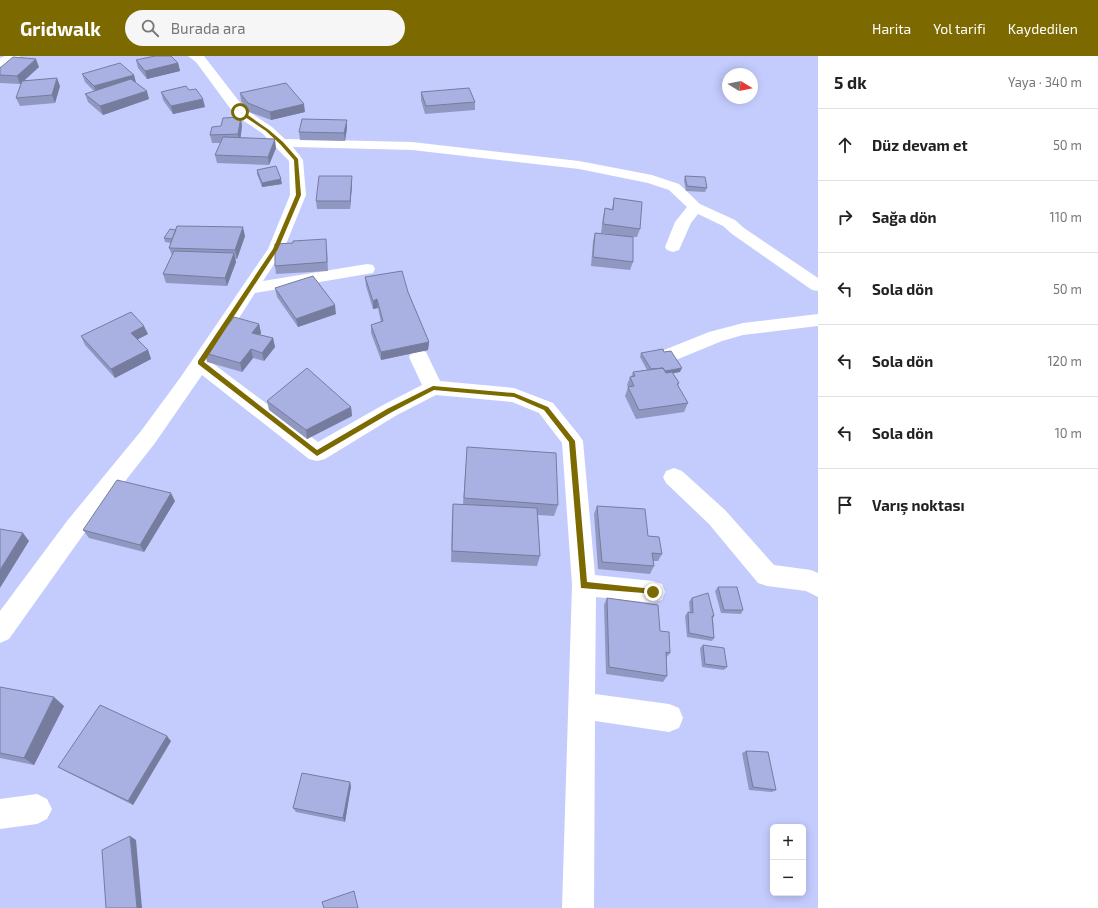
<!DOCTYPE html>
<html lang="tr">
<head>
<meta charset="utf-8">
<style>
	:root { --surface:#fff; --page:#f6f6f6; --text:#222; --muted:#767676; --line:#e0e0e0; --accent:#7c6900 }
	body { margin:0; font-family:"Exo 2",sans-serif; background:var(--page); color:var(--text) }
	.controls { position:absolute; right:12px; bottom:12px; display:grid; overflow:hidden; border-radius:6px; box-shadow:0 2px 10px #0003 }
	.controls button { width:36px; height:36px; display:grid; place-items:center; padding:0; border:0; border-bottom:1px solid var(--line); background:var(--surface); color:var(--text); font:20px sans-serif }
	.compass { position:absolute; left:722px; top:12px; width:36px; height:36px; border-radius:50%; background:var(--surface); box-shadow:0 2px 10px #0003; rotate:100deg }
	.stop { position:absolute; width:12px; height:12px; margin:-9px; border:3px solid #7c6900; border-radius:50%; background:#fff }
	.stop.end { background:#7c6900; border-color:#fff; box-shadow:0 1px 4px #0008 }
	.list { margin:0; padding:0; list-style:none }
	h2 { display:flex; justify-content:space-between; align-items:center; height:52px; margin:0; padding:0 16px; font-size:17px }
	h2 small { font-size:13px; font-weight:400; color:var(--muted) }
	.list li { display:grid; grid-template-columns:26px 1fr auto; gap:12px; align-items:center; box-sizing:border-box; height:72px; padding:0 16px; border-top:1px solid var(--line) }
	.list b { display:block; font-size:15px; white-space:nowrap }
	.list em { font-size:13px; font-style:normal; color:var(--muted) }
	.icon { flex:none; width:22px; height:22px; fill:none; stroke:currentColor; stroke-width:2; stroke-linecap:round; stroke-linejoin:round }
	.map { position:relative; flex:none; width:818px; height:852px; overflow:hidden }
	header { display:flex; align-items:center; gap:24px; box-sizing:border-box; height:56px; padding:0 20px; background:var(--accent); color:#fff }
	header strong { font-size:19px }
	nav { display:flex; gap:22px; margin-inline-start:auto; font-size:14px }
	.search { width:280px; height:36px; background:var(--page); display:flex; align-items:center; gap:10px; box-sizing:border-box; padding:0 14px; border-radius:22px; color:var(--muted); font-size:15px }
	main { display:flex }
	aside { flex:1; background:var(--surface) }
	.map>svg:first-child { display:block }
</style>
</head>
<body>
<header>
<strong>Gridwalk</strong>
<div class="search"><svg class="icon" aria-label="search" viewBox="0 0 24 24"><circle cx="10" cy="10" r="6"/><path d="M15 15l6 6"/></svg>Burada ara</div>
<nav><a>Harita</a><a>Yol tarifi</a><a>Kaydedilen</a></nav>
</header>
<main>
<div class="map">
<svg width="818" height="852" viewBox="0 0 818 852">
	<rect width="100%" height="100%" fill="#c3ccfd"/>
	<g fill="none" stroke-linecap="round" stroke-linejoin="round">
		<path fill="#fff" fill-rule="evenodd" d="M5,0H20L18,3L0,11V2Z
			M188,0H204L245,53L272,71L285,83L412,86L579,105L652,119L679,128L700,148L735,164L744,172L818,222V235L812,234L732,178L723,170L698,158L691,167L679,194L673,196L667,194L665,191L675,166L687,151L669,134L648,127L579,113L412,94L293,91L303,104L306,139L284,193L263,225L367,208L373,209L375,213L373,217L367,218L255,237L211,306L318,386L383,349L422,329L409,301L412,296L419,294L426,296L440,325L514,332L553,347L579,379L583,385L595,519L653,525L662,528L665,536L662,544L653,547L596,541L595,638L669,648L679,652L683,662L679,672L669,676L595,665L594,852H562L572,529L562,387L539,357L512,346L436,339L397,359L325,403L317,405L309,403L202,319L155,387L83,479L9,583L0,587V555L67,465L141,375L180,322L268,193L290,139L289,105L262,77L235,59L196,6Z
			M818,258V270L743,279L722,285L671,306L664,304L661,299L664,294L709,276L743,267Z
			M674,412L682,415L725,454L774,509L811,514L818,517V541L806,535L767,530L758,527L709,468L666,427L663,421L666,415Z
			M37,738L47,743L52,753L47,763L37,768L0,773V743Z"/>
	</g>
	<path fill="#9098c2" d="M136,4L178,7L180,15L147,23L138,12Z
		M39,11L25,24L60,30L55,47L20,50L16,42L21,28H20L0,27V12Z
		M82,18L134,19L136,27L149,43L103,59L88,46L85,38L94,35L85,26Z
		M189,34L205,51L173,58L163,44L161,36Z
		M421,36L475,46V54L425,58L421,44Z
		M240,37L305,56L271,64L249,56L241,45Z
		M347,64V72L345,85L300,84L299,76Z
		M221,70H242L240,82L276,92L269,109L217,107L215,99L221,87H212L210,79Z
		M257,114L282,128L262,131L257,118Z
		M685,120L707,132L705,136L686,135L684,124Z
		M352,129L350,153H317L316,145Z
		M614,142L640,173L637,181H633V206L630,214L591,210L593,185L595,177L631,181L601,177L603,161L605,152L612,153Z
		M245,180L237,203H235L236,206L227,230L166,227L163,218L172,199L169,192L171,187L165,186L164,182Z
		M327,192L328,215L276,218L275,210Z
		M365,221L408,236L429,286L428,294L381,304L371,277V269L381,266L378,252L373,253L366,230Z
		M275,232L336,258L298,271L277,241Z
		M259,268L261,277L260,279L273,282L275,291L264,305L253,302L242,316L207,306L205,297Z
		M148,278L137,284L148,294L151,303L115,322L85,289L81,280Z
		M641,297L680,316L673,317L679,327L678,330L688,347L684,356L636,363L625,340L628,331L627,329L630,321H631L633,316L647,314L640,301Z
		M267,345L351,351L352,360L307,383L269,354Z
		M467,391L558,449L554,460L538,459L540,500L537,510L451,506L452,459L453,448H463Z
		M175,445L144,496L89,482L83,474Z
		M597,450L648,480L662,498L658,505H653L654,510L650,518L598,513L594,458Z
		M718,531L743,554L741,558L721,557L715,535Z
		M607,542L660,575L670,597L666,602L667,620L663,626L606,618L604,549Z
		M692,542L714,560L713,562L714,582L712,585L687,581L685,560L688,556L690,557L689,546Z
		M703,589L727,611L724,614L702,611L700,592Z
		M0,631L64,650L34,709L0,702Z
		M171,685L133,749L65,715L58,711Z
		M746,695L776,734L772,736L749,734L742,697Z
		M351,730L345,766L296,756L293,752Z"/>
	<path fill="#767c9e" d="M36,3L39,11L20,28L17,20Z
		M178,7L180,15L147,23L145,15Z
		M134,19L136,27L97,38L94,30Z
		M57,22L60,30L55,47L52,39Z
		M147,35L149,43L103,59L100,50Z
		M203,43L205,51L173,58L171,50Z
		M304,48L305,56L271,64L270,56Z
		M241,61L242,70L240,86L238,78Z
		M347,64V72L345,85L344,77Z
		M275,83L276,92L269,109L268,101Z
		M352,120V129L350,153V145Z
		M281,123L282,128L262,131V127Z
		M243,171L245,180L237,203L235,194Z
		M234,197L236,206L227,230L225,222Z
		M377,243L378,252L373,253V245Z
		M335,249L336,258L298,271L296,263Z
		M259,268L261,277L254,285L252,277Z
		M144,270L148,278L134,285L131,277Z
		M273,282L275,291L264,305L262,297Z
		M429,286L428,294L381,304V296Z
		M251,293L253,302L242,316L240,307Z
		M148,294L151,303L115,322L111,313Z
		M682,312L680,316L651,321L653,317Z
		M351,351L352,360L307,383L306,374Z
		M171,437L175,445L144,496L140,489Z
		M23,477L29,485L0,532V514Z
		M54,641L64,650L34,709L24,702Z
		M167,680L171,685L133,749L128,745Z
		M350,726L351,730L345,766L343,762Z
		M130,780L136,784L142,852H137Z"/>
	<path fill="#a8b1e1" stroke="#767c9e" d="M155,0H171L178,7L145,15L136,4Z
		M13,1L36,3L17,20L0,19V12Z
		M120,7L134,19L94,30L82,18Z
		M57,22L52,39L16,42L22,25Z
		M131,23L147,35L100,50L85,38Z
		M286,27L304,48L270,56L248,47L240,37Z
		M186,30L189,34L196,33L203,43L171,50L161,36Z
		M469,32L475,46L426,50L421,36Z
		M241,61L238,78L210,79L212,71L221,70L223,62Z
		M302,63L347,64L344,77L299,76Z
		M223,81L275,83L268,101L215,99Z
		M276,110L281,123L262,127L257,114Z
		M319,120H352L350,145H316Z
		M685,120L705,121L707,132L687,130Z
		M614,142L642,146L640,173L603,168L605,152L613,154Z
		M177,170L243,171L235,194L169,192Z
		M170,173L176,174L172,183L164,182Z
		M595,177L633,181V206L593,201Z
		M326,183L327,206L275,210V188L293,187V185Z
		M174,195L234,197L225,222L163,218Z
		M402,215L408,236L429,286L381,296L371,269L383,265L377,243L373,245L365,221Z
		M313,220L335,249L296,263L275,232Z
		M131,256L144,270L131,277L148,294L111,313L81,280Z
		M234,261L259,268L252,277L273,282L262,297L251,293L240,307L205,297Z
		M663,293L664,296L671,295L682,312L665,315L663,312L651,313L641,297Z
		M307,312L351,351L306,374L267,345Z
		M663,312L666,317L672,316L679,327L677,328L688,347L639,354L628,331L634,330L630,321L635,320L633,316Z
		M467,391L556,397L558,449L464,442Z
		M117,424L171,437L140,489L83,474Z
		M453,448L537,452L540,500L452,495Z
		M597,450L645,453L648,480L659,481L662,498L652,497L654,510L602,506Z
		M0,473L23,477L0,514Z
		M718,531H737L743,554H724Z
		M708,537L714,560H712L714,582L689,577L688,556L693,557L692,542Z
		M607,542L658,549L660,575L669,576L670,597L666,596L667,620L609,611Z
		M703,589L724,592L727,611L705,608Z
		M0,631L54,641L24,702L0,697Z
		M100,649L167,680L128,745L58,711Z
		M746,695L768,696L776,734L753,731Z
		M302,717L350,726L343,762L293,752Z
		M130,780L137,852H106L102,794Z
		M354,835L358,852H324L322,846Z"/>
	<path fill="#7c6900" d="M239,55H242L269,74L283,86L298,103L301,139L278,193L204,306L317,394L387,353L433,330L514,337L548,351L575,385L587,526L653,533L657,536L656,538L581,532L569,386L544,354L514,341L434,334L392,356L317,400L198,308V305L273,193L296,139L294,104L280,88L266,75L239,57Z"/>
</svg>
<div class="controls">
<button>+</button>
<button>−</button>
</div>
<svg class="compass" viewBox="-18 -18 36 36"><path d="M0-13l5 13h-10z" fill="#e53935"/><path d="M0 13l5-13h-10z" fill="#767676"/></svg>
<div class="stop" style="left:240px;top:56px"></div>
<div class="stop end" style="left:653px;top:536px"></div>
</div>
<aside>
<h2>5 dk<small>Yaya · 340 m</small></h2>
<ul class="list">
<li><svg class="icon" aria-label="ahead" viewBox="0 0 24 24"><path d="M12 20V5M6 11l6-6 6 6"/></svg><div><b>Düz devam et</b></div><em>50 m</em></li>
<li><svg class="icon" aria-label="right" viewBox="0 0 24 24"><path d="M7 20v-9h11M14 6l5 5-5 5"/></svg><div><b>Sağa dön</b></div><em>110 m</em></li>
<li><svg class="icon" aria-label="left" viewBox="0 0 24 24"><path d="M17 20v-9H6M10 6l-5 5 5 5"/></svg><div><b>Sola dön</b></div><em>50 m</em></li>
<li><svg class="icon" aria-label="left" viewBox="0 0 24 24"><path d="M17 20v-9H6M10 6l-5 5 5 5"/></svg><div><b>Sola dön</b></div><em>120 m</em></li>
<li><svg class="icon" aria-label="left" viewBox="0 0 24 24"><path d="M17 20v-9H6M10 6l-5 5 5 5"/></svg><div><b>Sola dön</b></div><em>10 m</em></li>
<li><svg class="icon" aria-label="arrive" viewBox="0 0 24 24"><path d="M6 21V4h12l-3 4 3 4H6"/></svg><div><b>Varış noktası</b></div></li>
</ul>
</aside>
</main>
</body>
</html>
